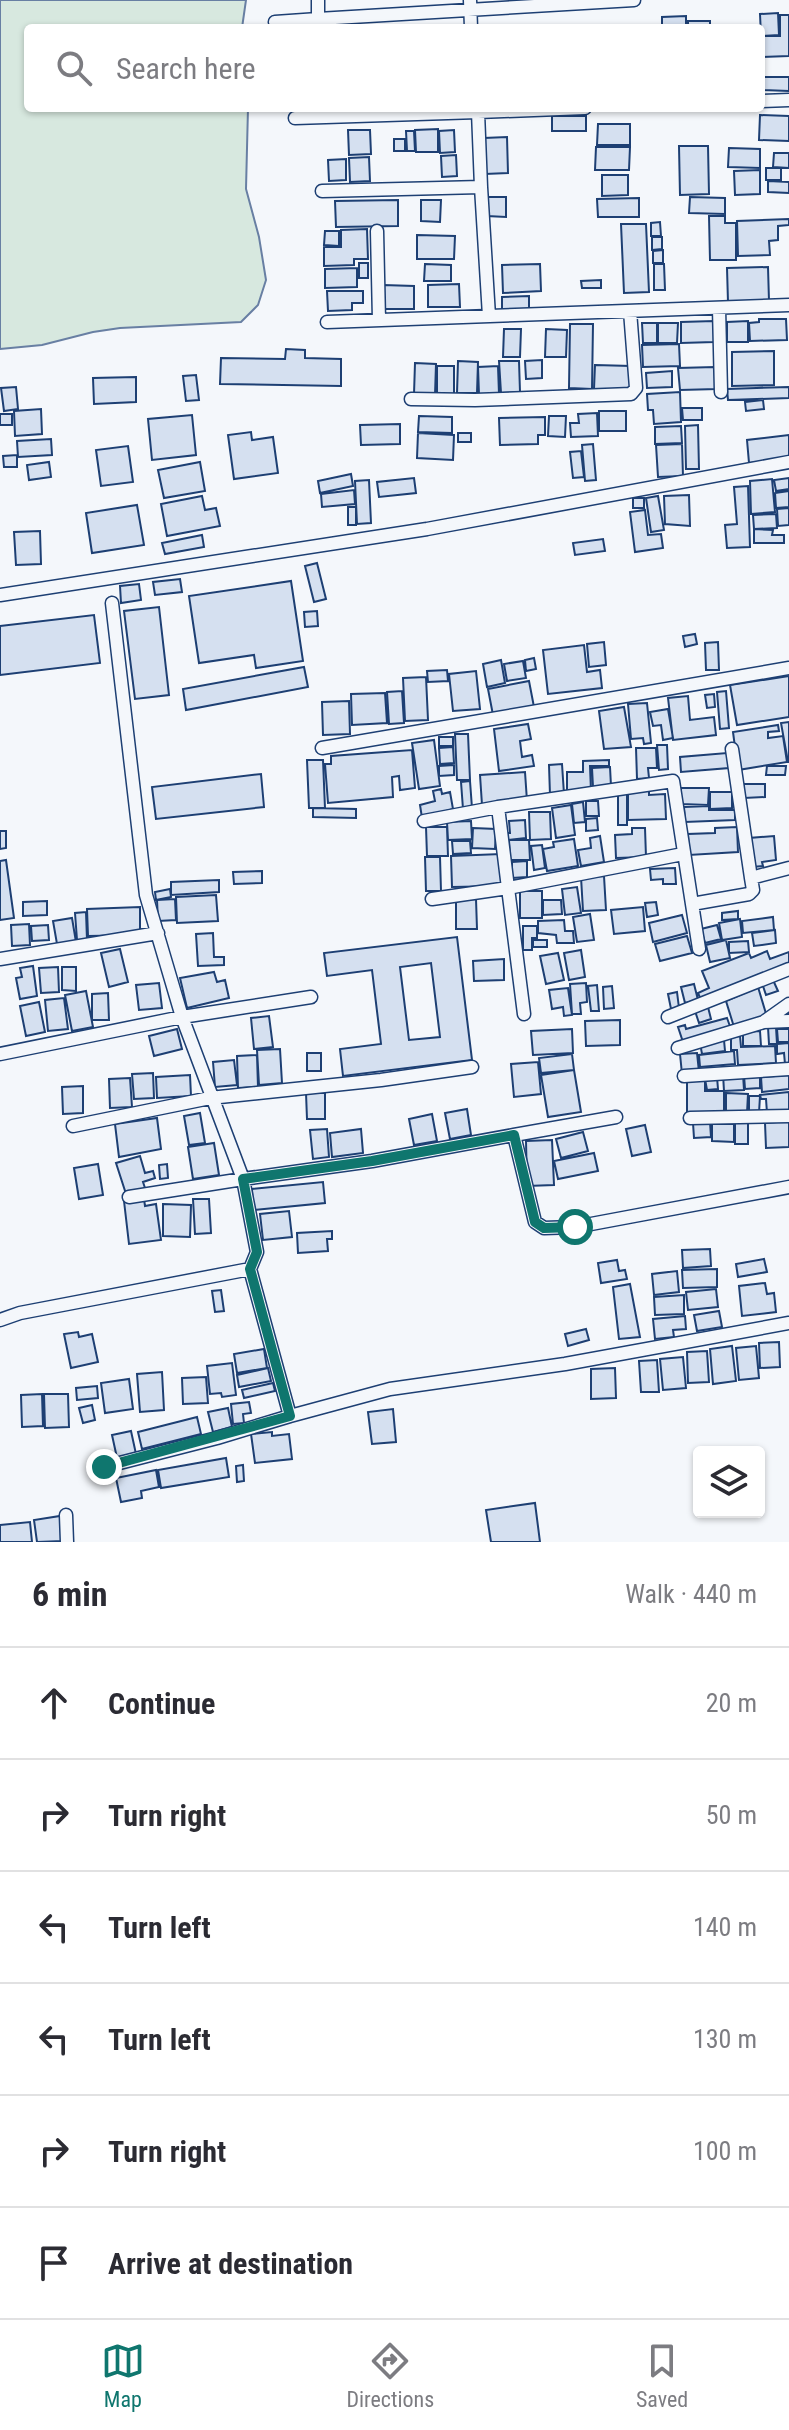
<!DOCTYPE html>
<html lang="en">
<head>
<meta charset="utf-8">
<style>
	:root { --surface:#fff; --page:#f2f2f3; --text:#2b2b33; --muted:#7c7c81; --line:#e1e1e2; --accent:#0f766e }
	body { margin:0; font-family:"Roboto Condensed",sans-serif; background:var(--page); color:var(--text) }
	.controls { position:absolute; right:24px; bottom:24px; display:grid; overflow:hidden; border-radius:8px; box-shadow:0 2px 6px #0004 }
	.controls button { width:72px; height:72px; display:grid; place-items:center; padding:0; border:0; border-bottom:2px solid var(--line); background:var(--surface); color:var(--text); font:40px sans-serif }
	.stop { position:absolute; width:24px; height:24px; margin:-18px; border:6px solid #0f766e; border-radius:50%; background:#fff }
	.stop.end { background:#0f766e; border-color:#fff; box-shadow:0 2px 8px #0008 }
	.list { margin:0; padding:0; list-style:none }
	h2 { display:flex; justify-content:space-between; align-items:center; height:104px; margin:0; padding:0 32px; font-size:34px }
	h2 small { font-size:26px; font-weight:400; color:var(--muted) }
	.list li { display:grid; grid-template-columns:52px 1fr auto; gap:24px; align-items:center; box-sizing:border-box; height:112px; padding:0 32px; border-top:2px solid var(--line) }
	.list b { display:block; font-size:30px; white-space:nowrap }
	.list em { font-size:26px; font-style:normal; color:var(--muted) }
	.icon { flex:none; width:44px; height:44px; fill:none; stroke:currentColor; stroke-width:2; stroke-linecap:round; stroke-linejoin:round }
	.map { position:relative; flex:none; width:789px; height:1542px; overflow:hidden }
	.search { position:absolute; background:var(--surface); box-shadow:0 2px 6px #0004; left:24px; right:24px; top:24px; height:88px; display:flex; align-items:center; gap:20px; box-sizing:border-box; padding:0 28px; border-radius:8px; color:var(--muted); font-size:30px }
	.sheet { height:776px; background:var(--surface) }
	nav { display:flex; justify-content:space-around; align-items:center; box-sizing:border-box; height:112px; border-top:2px solid var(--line); background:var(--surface); font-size:22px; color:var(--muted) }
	nav a { display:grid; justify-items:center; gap:4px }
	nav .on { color:var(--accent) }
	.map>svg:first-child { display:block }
</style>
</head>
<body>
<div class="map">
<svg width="789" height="1542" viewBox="0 0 789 1542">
	<rect width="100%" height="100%" fill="#f4f7fb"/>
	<path fill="#d7e8df" stroke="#687fa3" stroke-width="2" d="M0,0H246L242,28H28V108H248L246,189L259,237L266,280L258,305L241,322L120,328L93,332L42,345L0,349Z"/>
	<path fill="#d5e0f0" stroke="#1d3f73" stroke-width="2" fill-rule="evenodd" d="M778,13L779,35L761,36L760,14Z
		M780,15H789V56L761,57V36H780Z
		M686,16V28H662V17Z
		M688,21H710V28H688Z
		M764,77H789V91L763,90Z
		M760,115L789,116V141L759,140Z
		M552,116H586V131H552Z
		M598,124H630V145H597Z
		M438,129V152H416L415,130Z
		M348,130H370L371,154L349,155Z
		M454,130L455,152L440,153L439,131Z
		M406,131H414L415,151H407Z
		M507,137L508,173L485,174L484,138Z
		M394,139H405V151H394Z
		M679,146H708L709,194L680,195Z
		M596,147H630L629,170H595Z
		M729,148L760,149V168L728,167Z
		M774,153H789V168L773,167Z
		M456,155L457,176L442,177L441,156Z
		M369,157L370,181L350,182L349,158Z
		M346,159V180L329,181L328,160Z
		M766,168H781V180H766Z
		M760,170V194L735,195L734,171Z
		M602,175H628V195L602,196Z
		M768,181L789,182V193L768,192Z
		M488,197H506V217L487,216Z
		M690,197L725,198V214L689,213Z
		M639,198V217H598L597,199Z
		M398,200V226L336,227L335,201Z
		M421,200H441L440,222L421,221Z
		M709,216H725V223H736V260H710Z
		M789,219V225L778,226V240L769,241L770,255L738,256L737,221Z
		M660,222L661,236H651V223Z
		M621,224H646L649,292L624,293Z
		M367,229L368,259H354V265L324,266V247H341V230Z
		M325,231H339V246L324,245Z
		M417,235L455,236L454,259H417Z
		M652,237H662V249L652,250Z
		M663,250V263H653V251Z
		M359,263H368V278H359Z
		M425,264L451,265V281H424Z
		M540,264L541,291L503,293L502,265Z
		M654,264H664L665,290H654Z
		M768,267L769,301L728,302L727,268Z
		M357,268V287L325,288V269Z
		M601,280V288H582L581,281Z
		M459,284L460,307H428V285Z
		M383,285L414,286V309H383Z
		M327,291H363V303H352V310L328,311Z
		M529,296V309H502V297Z
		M759,319H786L787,340L750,341L749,323L759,322Z
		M714,321V342L681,343V322Z
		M748,321V342H727V322Z
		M642,323H657V343H643Z
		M658,323H678L677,343H658Z
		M570,324H593L592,389L569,388Z
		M504,329H521L520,357H503Z
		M546,329L567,330L566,357H545Z
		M679,344L680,366L643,367L642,345Z
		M286,349L305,350V358L341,359V386L220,384L221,358L285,359Z
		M774,351V385L732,386V352Z
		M542,360V378L526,379L525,361Z
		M458,361L478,362L477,393H457Z
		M499,361H519L520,392L501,393Z
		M415,363L436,364L435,395L414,394Z
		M595,365L631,366V390L594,389Z
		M437,366H454V396H437Z
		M498,366L499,394L479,395L478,367Z
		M715,367L717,389L680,390L678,368Z
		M672,371V387L647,388L646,373Z
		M196,375L199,400L186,401L183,376Z
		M136,377V402L94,404L93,378Z
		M16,387L18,409L4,411L1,388Z
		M789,387V398L728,400L727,389Z
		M680,392L681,422L654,424L653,410H648L647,394Z
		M763,400L764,409L746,411L745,402Z
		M682,408H702V420H683Z
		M41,409L42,434L15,436L14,411Z
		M599,411H626V431H599Z
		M597,413L598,436L571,437L570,423H579L578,414Z
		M0,414H12V425H0Z
		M192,415L196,455L152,460L148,419Z
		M419,416L452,417V433L418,432Z
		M549,416H566L565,437L548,436Z
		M545,417V435H538V444L500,445L499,418Z
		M400,424V444L361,445L360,425Z
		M698,425L699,469H686L685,426Z
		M681,426L682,443L655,444V427Z
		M251,432L252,440L273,437L278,473L234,479L228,435Z
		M418,433L454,435L453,460L417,458Z
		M458,433H471V442H458Z
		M789,435V459L749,463L747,440Z
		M51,439L52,455L18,457L17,441Z
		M593,444L596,480L585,481L582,445Z
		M682,444L683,476L658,477L656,445Z
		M128,446L133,482L101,486L96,450Z
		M581,451L584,477L573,478L570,452Z
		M17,455V467H4L3,456Z
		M49,462L51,477L29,480L27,465Z
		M200,462L205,491L164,498L158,470Z
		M351,474L353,486L320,493L318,481Z
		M414,478L416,493L379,497L377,482Z
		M789,478V489L776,491L774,480Z
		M772,479L775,512L751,514L750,481Z
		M369,480L371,523L357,524L355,481Z
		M748,486L750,547L727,548L725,525L737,524L734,487Z
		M354,490L355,504L322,507L321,494Z
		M789,491V507L776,508L775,493Z
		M689,495L690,526L665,524L664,496Z
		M202,496L205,510L216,508L220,526L167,536L161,504Z
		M658,496L664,530L651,532L646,498Z
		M633,498H644V508H633Z
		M137,505L144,545L92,553L86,513Z
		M348,507H356V525H348Z
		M789,508V525L778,526L777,509Z
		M645,510L648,535L661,534L663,548L635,552L630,512Z
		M776,514L777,528L754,529L753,515Z
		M754,529L773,530L772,535H784V543H754Z
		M40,531L41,564L16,565L14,532Z
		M202,535L204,547L165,554L162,543Z
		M603,539L605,551L575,555L573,543Z
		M317,563L326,599L314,602L305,566Z
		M180,579L182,592L155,595L153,582Z
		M291,581L303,661L256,668L254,655L199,663L189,596Z
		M139,584L141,600L121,603L120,586Z
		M159,607L169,695L135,699L124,611Z
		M317,611L318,626L305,627L304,612Z
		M94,615L100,663L0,675V626Z
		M695,634L697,644L685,647L683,636Z
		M604,642L606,665L589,667L587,644Z
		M718,642L719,670H706L705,643Z
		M584,645L587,672L600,670L602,688L548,694L543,650Z
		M534,658L536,669L526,671L525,660Z
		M501,660L505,683L487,687L483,664Z
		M523,661L526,678L507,681L504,664Z
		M304,667L308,687L186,710L183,689Z
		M447,670L448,681L428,682L427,671Z
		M476,671L480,709L453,711L449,674Z
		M789,676V717L737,725L730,685Z
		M426,677L428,720L405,721L403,678Z
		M529,681L534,707L493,715L488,689Z
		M402,691L404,723L389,724L387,692Z
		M726,691L729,728L720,729L717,692Z
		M385,693L387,723L352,725L351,694Z
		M714,694L715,707L707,708L705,695Z
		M688,696L690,720L714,717L716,735L673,740L668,698Z
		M349,701L350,734L323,735L322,702Z
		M647,703L651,743L644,744L643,738L631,739L628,704Z
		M624,707L631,747L604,749L599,711Z
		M668,709L673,738L663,740L661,725L653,726L650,712Z
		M789,722V762H788L781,723Z
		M528,724L531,739L520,741L522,757L532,755L534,766L499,771L494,729Z
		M778,725L779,731L768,732V738L783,736L787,762L738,770L733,732Z
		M455,734H468L470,780H457Z
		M439,737H453V746H439Z
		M434,740L440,786L419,789L412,743Z
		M657,745H667L668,769L659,770Z
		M453,747L454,763L440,764L439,748Z
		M636,748H656L657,768H648L649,778L637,779Z
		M412,750L415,788L400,790L399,776L392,777L393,797L328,803L325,764H331V756Z
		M727,753L729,768L681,772L680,757Z
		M307,760H323L325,808H309Z
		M609,760V766H590L591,791L567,792V772H583V761Z
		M562,764L564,794L550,795L549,765Z
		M454,765V775L439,776V766Z
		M767,766H786L785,775H766Z
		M610,767L611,786L593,787L592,768Z
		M525,772L527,801L482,805L480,775Z
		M261,774L264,807L156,819L152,787Z
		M470,781L472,808L463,809L461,782Z
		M743,784H765V797L744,798Z
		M681,788H709L708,805L681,804Z
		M441,789L442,794L450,792L453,809L422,818L420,805L435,801L433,791Z
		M628,791H649V795L665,794L666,819L628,820Z
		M710,792H732V808L710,809Z
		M618,794H627V825H618Z
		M586,801H598L599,816H586Z
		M583,802L585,822L574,823L572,804Z
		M571,805L575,835L556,838L552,808Z
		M709,806V810H735V820L685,822L684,807Z
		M313,808L356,809V818L313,817Z
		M529,812H550L551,839L530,840Z
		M597,818L598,830L586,831V819Z
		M525,820L526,838L507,840V833H510L509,821Z
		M471,821L472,839L448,840L447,822Z
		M426,827H447L448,856H427Z
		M737,827L738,852L689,855L688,834L715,833V828Z
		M473,828L496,829L495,849L472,848Z
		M632,828H645L646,857L616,858L615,835L632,834Z
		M0,831H6V848L0,849Z
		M600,836L604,862L581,866L578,850L591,848L590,838Z
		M774,836L776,860L762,862L763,866L752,867L749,838Z
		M574,839L578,866L547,871L543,849L554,847L553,842Z
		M509,840H529L530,860H510Z
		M452,841H470L471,853L453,854Z
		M542,845L545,868L534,870L531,846Z
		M501,854L502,886L452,887L451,856Z
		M425,857H440L441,891H426Z
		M6,860L14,918L0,920V861Z
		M527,861V877L512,878V862Z
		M675,868L676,884H663V879L651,880L650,869Z
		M262,871V883L234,884L233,872Z
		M604,876L606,910L583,911L581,877Z
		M219,880V892L171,895V882Z
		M577,887L581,913L565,915L562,889Z
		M170,889L171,897L156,900L155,892Z
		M520,891H542V918H520Z
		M216,895L218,921L177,923L176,897Z
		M175,899L176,920L158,921L157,900Z
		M476,899L477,929H456V900Z
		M543,900H561L562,914L543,915Z
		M47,901V915L23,916V902Z
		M656,902L658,915L647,917L645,903Z
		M140,907V935L88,936L87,909Z
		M643,907L645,931L614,934L611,910Z
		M738,911V919L722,920V913Z
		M86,912L87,940H77L75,913Z
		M590,914L594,940L577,942L573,917Z
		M682,915L687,933L653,942L649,923Z
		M773,917L774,930L743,933L742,921Z
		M72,918L76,942L57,944L53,921Z
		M740,919L742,937L722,940L719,923Z
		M564,920L565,931H573L574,943H557L556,935L538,933V921Z
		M29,924L30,945L12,946L11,925Z
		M48,925L49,940L32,941L31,926Z
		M717,925L721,939L705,943L701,929Z
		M523,926H537V938H532V950H523Z
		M775,930L776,943L754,946L752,933Z
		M213,933L214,957H224V965L198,966L196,934Z
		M687,936L692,953L660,961L655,944Z
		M457,937L472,1060L343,1076L340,1049L381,1044L372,970L327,976L324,953ZM431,963L440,1037L409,1040L400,967Z
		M533,940H547V947H533Z
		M726,940L730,958L710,962L706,945Z
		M748,941L749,952L729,953V942Z
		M120,949L128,982L109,987L101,953Z
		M581,950L585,977L569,980L564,953Z
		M767,951L770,959L789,952V966L701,1000L698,993L709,988L702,971L749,953L751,958Z
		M558,953L564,980L546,984L540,956Z
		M504,959V980L474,981L473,961Z
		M33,966L37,996L20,999L16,978L22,977L20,968Z
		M58,967L59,992L41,993L39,968Z
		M62,967H76V991L62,990Z
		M214,972L217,982L225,980L229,998L187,1008L180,978Z
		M773,980L778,991L766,995L762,983Z
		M159,983L162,1008L139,1010L136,985Z
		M586,983L587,1002L580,1003L581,1014H572L570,984Z
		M694,984L698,1000L685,1003L681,987Z
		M597,985L599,1011H591L588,986Z
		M612,986L614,1008L604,1009L603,987Z
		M758,987L767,1017L734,1027L726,1001Z
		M568,988L572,1015L564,1016L563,1007L552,1009L549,990Z
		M86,991L93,1027L72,1031L65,995Z
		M677,992L679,1008L671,1009L668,994Z
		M108,993L109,1020H92V994Z
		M64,998L68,1029L48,1031L45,1000Z
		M39,1002L45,1032L26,1036L20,1006Z
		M708,1007L711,1019L699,1023L695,1011Z
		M269,1016L273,1047L254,1049L251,1018Z
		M727,1018L731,1029L683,1042L678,1027L685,1025L686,1029Z
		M620,1020V1045L586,1046L585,1021Z
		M768,1027H776L777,1044H769Z
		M177,1029L182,1049L154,1056L149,1036Z
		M572,1029L573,1053L533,1055L531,1031Z
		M777,1029H789V1042H778Z
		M760,1031L761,1046H743V1032Z
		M740,1036L741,1047L775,1046L776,1063L738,1065L737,1050H731V1037Z
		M724,1040L725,1051L702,1054L700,1043Z
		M789,1043V1064H785L784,1053L777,1054V1044Z
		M280,1049L282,1083L259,1085L257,1050Z
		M734,1051L735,1064L700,1067L699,1055Z
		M307,1053H321V1071H307Z
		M697,1053L699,1072L682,1074L680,1054Z
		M572,1054L574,1070L541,1073L539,1058Z
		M257,1055L258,1087L238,1088L237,1056Z
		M234,1060L237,1085L215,1087L213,1062Z
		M538,1062L541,1094L514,1097L511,1064Z
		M574,1070L581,1112L548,1117L541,1075Z
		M153,1073L154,1098L134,1099L132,1074Z
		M723,1074H743L744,1090L724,1091Z
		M190,1075L191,1096L157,1098L156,1077Z
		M744,1075H760V1088L745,1089Z
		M789,1075V1089L762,1092L761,1077Z
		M687,1077H705V1091H724V1113L687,1114Z
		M717,1077L718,1089L707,1090L705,1079Z
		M130,1078L132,1107L110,1108L109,1079Z
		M83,1086V1113L63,1114L62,1087Z
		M789,1092V1111L767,1113L766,1099H761L760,1095Z
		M306,1093H325V1119H307Z
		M726,1093L748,1094L747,1113L726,1112Z
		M749,1096H760L759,1113L749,1112Z
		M467,1109L471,1135L450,1139L445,1113Z
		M200,1113L205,1143L189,1145L184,1116Z
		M432,1114L437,1141L414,1145L409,1119Z
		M157,1118L161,1149L119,1157L115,1124Z
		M789,1121V1147L766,1148L765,1123Z
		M710,1122L711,1137L694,1138L693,1123Z
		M735,1123H748V1144H735Z
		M712,1124H734V1142L712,1141Z
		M645,1125L651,1152L632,1156L626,1129Z
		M327,1129L329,1157L313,1159L310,1130Z
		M361,1129L363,1153L332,1157L330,1133Z
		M583,1132L588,1151L561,1158L556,1139Z
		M552,1140L554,1185L527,1186L526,1141Z
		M214,1143L219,1175L193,1179L188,1147Z
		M594,1153L598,1171L558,1179L554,1161Z
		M140,1156L145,1173L153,1171L155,1178L143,1182L146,1191L127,1197L116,1163Z
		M98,1164L103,1195L79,1199L74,1168Z
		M167,1164L168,1178L160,1179L159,1165Z
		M323,1182L325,1203L253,1210L252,1189Z
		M144,1199L145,1206L156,1204L161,1240L129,1244L124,1201Z
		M193,1199H209L211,1233L195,1234Z
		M163,1204L191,1205L190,1237L163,1236Z
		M289,1211L292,1237L263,1240L260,1214Z
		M332,1231V1239H327L328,1251L298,1253L297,1233Z
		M710,1249L711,1266L683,1268L682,1250Z
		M764,1259L767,1272L738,1277L736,1264Z
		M617,1260L619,1271L625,1270L627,1279L601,1283L598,1263Z
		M717,1269V1287L683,1288L682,1270Z
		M677,1271L679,1292L654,1295L652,1274Z
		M765,1283L767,1294L774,1293L776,1312L742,1316L739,1286Z
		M630,1284L640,1337L619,1339L613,1287Z
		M716,1289L718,1307L688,1310L686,1292Z
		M221,1290L224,1311L215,1312L212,1291Z
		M684,1295V1314L655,1315L654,1297Z
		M719,1311L722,1327L697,1331L694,1315Z
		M685,1316L686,1329L673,1330L674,1337L655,1339L653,1319Z
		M586,1329L589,1340L568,1346L565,1334Z
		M78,1332L79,1337L92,1334L98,1362L71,1368L64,1334Z
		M779,1342L780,1367L760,1368L759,1343Z
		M732,1346L736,1381L713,1384L710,1349Z
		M756,1346L759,1378L739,1380L736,1348Z
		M264,1349L267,1368L237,1373L234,1354Z
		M707,1351L709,1382L688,1383L687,1352Z
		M683,1357L686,1388L663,1390L660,1359Z
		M657,1360L659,1392H641L639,1361Z
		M232,1363L236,1395L222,1397L221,1393L210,1394L207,1366Z
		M268,1368L271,1381L239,1387L237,1375Z
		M615,1368L616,1398L591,1399V1369Z
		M162,1372L164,1410L140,1412L137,1374Z
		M206,1377L208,1403L183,1404L182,1378Z
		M129,1379L133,1409L105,1413L101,1383Z
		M273,1383L275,1391L244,1398L242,1390Z
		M97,1386L98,1398L77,1400L76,1388Z
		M42,1394L43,1426L22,1427L21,1395Z
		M44,1394H68L69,1427L45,1428Z
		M249,1402L251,1413L243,1414L244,1423L233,1424L231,1404Z
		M92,1405L95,1420L83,1423L79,1408Z
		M228,1408L232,1427L213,1432L208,1412Z
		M393,1409L396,1442L372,1444L368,1412Z
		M197,1417L201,1434L142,1449L138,1432Z
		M131,1431L136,1454L117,1458L112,1435Z
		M272,1432V1436L289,1434L292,1459L255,1463L251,1434Z
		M226,1458L229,1477L161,1488L158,1470Z
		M243,1465L244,1481L237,1482L236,1466Z
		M156,1470L159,1487L141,1491L142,1498L121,1502L116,1478Z
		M535,1503L540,1542H491L486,1510Z
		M60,1516L63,1541L37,1542L34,1520Z
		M30,1522L32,1542H0V1525Z"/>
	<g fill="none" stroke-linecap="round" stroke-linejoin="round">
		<g stroke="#1d3f73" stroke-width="15">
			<path id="minor" d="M318,0V19L634,0
				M470,0L471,28
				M275,22L318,19
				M761,101L789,100
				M477,108L478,112L585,108
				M295,118L478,112L481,187L322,191
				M481,187L489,316
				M377,231L379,320
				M719,308L721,392
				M327,322L789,305
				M411,399L475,400L631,394L636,388L630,311
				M0,595L427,529L789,462
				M112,603L146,895L182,1017L243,1179L129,1197
				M322,748L789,668
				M732,749L751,878
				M424,821L498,807
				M683,854L508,888L498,807L673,781L692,904L749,894L753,890L751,878L789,868
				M432,899L508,888L524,1014
				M692,904L699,949
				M0,959L158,933
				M668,1017L789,969
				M765,1021L789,1004
				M678,1048L764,1022L789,1021
				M0,1054L182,1017L311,997
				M684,1076L789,1069
				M690,1118L789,1116
				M73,1126L210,1098L381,1080L472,1067
				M514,1135L616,1117
				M250,1269L257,1252L243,1179L372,1161L514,1135L535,1222L544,1228L575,1227L789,1187
				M0,1320L20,1313L250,1269L290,1416L390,1389L565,1364L789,1323
				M104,1467L217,1438L290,1416
				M66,1515L67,1542"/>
		</g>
		<use href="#minor" stroke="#f4f7fb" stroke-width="12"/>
	</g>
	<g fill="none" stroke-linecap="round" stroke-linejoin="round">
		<path stroke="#0f766e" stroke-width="10" d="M104,1467L290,1416L250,1269L257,1252L243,1179L372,1161L514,1135L535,1222L544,1228L575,1227"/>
	</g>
</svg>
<div class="controls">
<button><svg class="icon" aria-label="layers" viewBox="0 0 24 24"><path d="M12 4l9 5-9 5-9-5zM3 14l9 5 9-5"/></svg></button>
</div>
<div class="stop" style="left:575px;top:1227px"></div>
<div class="stop end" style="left:104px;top:1467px"></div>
<div class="search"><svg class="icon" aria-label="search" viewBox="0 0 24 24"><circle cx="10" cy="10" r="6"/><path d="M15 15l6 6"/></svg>Search here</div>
</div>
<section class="sheet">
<h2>6 min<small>Walk · 440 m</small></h2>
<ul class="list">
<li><svg class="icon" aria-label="ahead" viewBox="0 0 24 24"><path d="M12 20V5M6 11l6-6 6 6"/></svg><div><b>Continue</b></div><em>20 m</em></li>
<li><svg class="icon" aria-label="right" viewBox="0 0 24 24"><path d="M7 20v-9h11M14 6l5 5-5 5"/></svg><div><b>Turn right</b></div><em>50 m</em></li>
<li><svg class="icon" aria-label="left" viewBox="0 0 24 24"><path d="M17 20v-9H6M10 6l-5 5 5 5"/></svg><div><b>Turn left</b></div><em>140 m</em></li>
<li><svg class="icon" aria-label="left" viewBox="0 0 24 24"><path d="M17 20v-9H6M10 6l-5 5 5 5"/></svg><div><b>Turn left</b></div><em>130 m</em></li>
<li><svg class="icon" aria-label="right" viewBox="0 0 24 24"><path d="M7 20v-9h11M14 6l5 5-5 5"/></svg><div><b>Turn right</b></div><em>100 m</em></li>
<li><svg class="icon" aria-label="arrive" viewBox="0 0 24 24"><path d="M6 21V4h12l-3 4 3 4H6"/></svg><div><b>Arrive at destination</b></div></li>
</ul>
</section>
<nav>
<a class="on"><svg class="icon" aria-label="map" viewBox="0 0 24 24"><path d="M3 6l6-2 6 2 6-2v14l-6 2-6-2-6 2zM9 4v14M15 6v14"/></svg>Map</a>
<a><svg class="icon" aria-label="directions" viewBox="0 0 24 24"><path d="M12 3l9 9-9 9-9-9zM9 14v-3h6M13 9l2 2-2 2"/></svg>Directions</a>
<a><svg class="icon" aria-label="saved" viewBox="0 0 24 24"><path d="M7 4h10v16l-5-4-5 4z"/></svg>Saved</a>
</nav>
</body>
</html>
